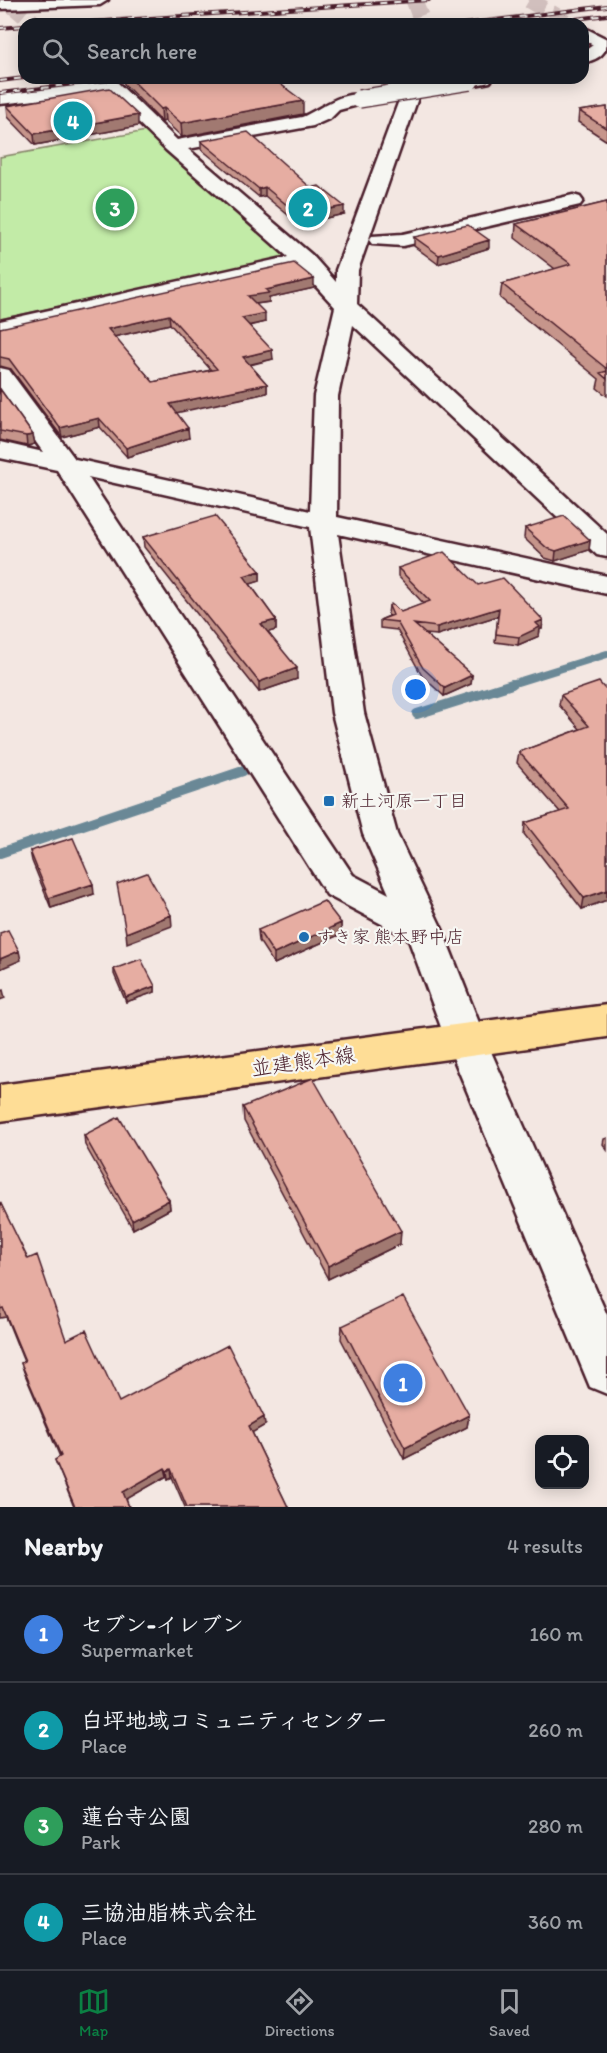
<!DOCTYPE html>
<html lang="en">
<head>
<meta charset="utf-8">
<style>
	:root { --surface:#171b24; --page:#20242c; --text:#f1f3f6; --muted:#9ea1a6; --line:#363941; --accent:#0b8043 }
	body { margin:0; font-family:Itim,"Klee One",sans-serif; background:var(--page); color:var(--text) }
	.controls { position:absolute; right:18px; bottom:18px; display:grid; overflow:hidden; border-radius:12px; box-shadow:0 3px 15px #0003 }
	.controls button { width:54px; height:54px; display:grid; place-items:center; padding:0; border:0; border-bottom:2px solid var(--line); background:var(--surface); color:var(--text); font:30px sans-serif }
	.you { position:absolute; left:416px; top:690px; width:21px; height:21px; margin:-15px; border:4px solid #fff; border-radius:50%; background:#1a73e8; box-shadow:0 0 0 9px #1a73e833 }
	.badge { display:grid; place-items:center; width:39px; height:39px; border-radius:50%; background:var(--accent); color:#fff; font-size:20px; font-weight:700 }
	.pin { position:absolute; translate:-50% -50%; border:3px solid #fff; box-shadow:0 2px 6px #0006 }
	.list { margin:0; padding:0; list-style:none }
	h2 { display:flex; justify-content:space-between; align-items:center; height:78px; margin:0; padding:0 24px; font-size:26px }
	h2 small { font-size:20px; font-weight:400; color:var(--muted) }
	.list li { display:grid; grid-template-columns:39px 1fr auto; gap:18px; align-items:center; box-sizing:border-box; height:96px; padding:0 24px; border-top:2px solid var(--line) }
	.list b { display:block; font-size:22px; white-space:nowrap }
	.list p { margin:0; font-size:20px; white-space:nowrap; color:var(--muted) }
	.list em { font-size:20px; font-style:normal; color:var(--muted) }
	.icon { flex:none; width:33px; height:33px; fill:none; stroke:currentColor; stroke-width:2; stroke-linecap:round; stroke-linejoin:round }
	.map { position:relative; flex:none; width:607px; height:1507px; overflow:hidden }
	.search { position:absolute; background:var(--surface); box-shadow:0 3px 15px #0003; left:18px; right:18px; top:18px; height:66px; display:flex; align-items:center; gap:15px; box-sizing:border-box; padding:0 21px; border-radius:18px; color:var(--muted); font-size:22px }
	.sheet { height:462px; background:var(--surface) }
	nav { display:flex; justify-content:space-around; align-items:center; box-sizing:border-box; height:84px; border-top:2px solid var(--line); background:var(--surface); font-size:16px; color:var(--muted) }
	nav a { display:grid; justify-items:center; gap:3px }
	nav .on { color:var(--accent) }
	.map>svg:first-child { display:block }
</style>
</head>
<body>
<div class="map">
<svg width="607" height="1507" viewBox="0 0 607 1507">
	<rect width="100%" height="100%" fill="#f3e7e2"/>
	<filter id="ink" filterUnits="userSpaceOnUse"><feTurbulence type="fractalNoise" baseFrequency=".0167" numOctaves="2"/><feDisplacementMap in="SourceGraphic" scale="12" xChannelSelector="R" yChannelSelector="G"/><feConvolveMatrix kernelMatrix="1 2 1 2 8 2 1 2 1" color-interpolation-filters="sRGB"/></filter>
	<g filter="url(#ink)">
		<path fill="#c2eba7" stroke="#868569" stroke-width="1.5" d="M146,131L286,258L0,319V157Z"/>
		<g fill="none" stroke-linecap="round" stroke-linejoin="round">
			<path stroke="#6a8896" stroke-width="8" d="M508,685L607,654"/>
			<path stroke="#6a8896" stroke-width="10" d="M417,714L512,684
				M0,853L243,771"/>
			<path stroke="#d1bfbd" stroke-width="17" stroke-dasharray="17 8" stroke-linecap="butt" d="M414,0L423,24
				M529,0L569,24
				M11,4L35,24
				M102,78L111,86"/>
			<g stroke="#4a1f2b" stroke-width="5">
				<path id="minor" d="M0,0H108L100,5L0,9Z
					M583,27L607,39C607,55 598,59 583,63V52L593,45L583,39Z
					M403,78H421L419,95L358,270L357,304L607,534V557L597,555L353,325L338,396L337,517L607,576V594L338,534L364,713L397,834L442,929L485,1038L607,1315V1394L590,1387L445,1038L408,938L327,895L57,470L0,458V442L43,452L0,392V368L9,370L75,459L310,511L314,396L335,307L299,268L0,335V321L288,257L166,150L107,92L0,104V94L111,81L117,82L177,140L302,117C321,109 342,90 365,95L368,99L365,103L339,110L331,118L313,126L188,149L312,255L336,282V270L401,95ZM88,477L310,527L332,713L363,834L389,894L353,875Z
					M463,78H493L490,82L470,86L464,85L461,81Z
					M573,195L580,197L583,201L580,205L403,246L372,244L369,240L372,236L403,234Z"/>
			</g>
			<g stroke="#4a1f2b" stroke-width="5">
				<path id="major" d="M607,1005V1037L0,1121V1085Z"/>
			</g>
			<use href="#minor" fill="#f6f6f2" fill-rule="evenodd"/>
			<use href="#major" fill="#fedd96" fill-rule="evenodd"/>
			<g stroke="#4a1f2b" stroke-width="4">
				<path id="rail" d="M58,24L429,0
					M463,24L607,6
					M537,24L607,15
					M0,28L24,26
					M0,81L24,78
					M0,93L125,78"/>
			</g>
			<use href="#rail" stroke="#f6f6f2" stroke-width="2" stroke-dasharray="7" stroke-linecap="butt"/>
			<g stroke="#4a1f2b" stroke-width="20" stroke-linecap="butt">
				<path id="minor-bridge" d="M359,99L470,81"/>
			</g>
			<use href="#minor-bridge" stroke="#f6f6f2" stroke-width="17"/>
		</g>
		<path fill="#c6958b" stroke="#4a1f2b" stroke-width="1.5" fill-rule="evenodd" d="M123,78H272L303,114L182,137L165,121L162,122L124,84Z
			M7,106L138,126L35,145L8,117Z
			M607,107V141L578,122L579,111Z
			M201,141L311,188L344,214L299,224L265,196L259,197L201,149Z
			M607,202V396L597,388L599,379L500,298L502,284L555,269L515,238L516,224Z
			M414,237L489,248L438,264L414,246Z
			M314,288L269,298V302L256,304L265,322L249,326L273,359L250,365L267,384V393L176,412L189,438L127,457L100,427L62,437L11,369L0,366V328ZM170,324L211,370L153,382L114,337Z
			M0,389L33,435L35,444L27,446L0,440Z
			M525,528L590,540L589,550L555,561L545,558L524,538Z
			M143,537L260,571V581L250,584L276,620V630L268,632L297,679L259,692L144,547Z
			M398,568L478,585L543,620L542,629H540L539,636L518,645L495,642L498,616L437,635L425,634L472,675L471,684L444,696L422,676L397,630L380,628V620L389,616L388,614L389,606L401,612L424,604L398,576Z
			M607,687V900L582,909L524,834L525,823L560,812L517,763L519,752L580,729L559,705L561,695Z
			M30,851L94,894L51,908L32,861Z
			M341,923V934L274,964L259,941L258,930Z
			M114,969L155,986V992L126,1002L114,974Z
			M243,1107L400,1244L328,1279L244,1121Z
			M84,1135L169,1200L170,1209L133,1229L85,1145Z
			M607,1138V1150L603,1144L604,1139Z
			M0,1202L66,1340L119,1402L265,1425L252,1432L288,1507H185L172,1477L168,1479L167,1476L126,1499L129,1507H74L55,1460L60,1457L24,1372L21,1363L24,1362L6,1317L0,1318Z
			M342,1326L469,1415L467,1427L404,1459L341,1339Z"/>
		<path fill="#a17971" stroke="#4a1f2b" stroke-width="1.5" d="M303,101V114L182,137L181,123Z
			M164,108L165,121L162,122L161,109Z
			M138,115V126L35,145L34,134Z
			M265,187V196L259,197V189Z
			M344,206V214L299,224V215Z
			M489,240V248L438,264L439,255Z
			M314,279V288L269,298V302L248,305V296L266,290Z
			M265,313V322L242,327V318Z
			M169,315L170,324L109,338L108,329Z
			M272,350L273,359L243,366V357Z
			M267,384V393L171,414L170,404Z
			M99,418L100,427L62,437L60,428Z
			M188,428L189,438L127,457L126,448Z
			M33,435L35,444L27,446L26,436Z
			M590,540L589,550L555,561L556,551Z
			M260,571V581L244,586V576Z
			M499,608L498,616L437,635V627Z
			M276,620V630L262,634L261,624Z
			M543,620L542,629H540L539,636L518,645L519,637L536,623Z
			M297,668V679L259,692V682Z
			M472,675L471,684L444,696L445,688Z
			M93,884L94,894L51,908L49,898Z
			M607,890V900L582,909L584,898Z
			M171,915L172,926L127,943L126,933Z
			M341,923V934L274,964V954Z
			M19,951L21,960L0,969V959Z
			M155,986V992L126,1002V997Z
			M3,990L5,998L0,1000V991Z
			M169,1200L170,1209L133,1229L132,1220Z
			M401,1231L400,1244L328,1279V1266Z
			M469,1415L467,1427L404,1459L405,1448Z
			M264,1417L265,1425L250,1434L249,1426Z
			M165,1468L167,1476L125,1500L123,1492Z
			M171,1469L172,1477L168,1479L167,1471Z"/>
		<path fill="#e6ada2" stroke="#4a1f2b" stroke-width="1.5" fill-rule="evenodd" d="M130,78H272L303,101L181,123L164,108L161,109Z
			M109,88L138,115L34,134L7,106Z
			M607,107V129L579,111Z
			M248,132L311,188L319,186L344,206L299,215L265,187L259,189L201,141Z
			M607,202V369L502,284L571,264L516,224Z
			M468,225L489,240L439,255L414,237Z
			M294,263L314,279L266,290L269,293L248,296L265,313L242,318L272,350L243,357L267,384L170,404L188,428L126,448L99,418L60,428L9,359L0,357V328ZM169,315L217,369L153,382L108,329Z
			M607,371V379L600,373Z
			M0,389L33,435L26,436L0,431Z
			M215,516L260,571L244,576L276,620L261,624L297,668L259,682L143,537Z
			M564,516L590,540L556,551L547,548L525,528Z
			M444,552L478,585L503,578L543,620L536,623L540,627L519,637L496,634L499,608L437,627L414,624L472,675L445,688L423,668L397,622L380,620L393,615L389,606L391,604L401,612L430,601L398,568Z
			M599,682L604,688L607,687V890L584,898L525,823L569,809L519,752L589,726L561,695Z
			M73,838L93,884L49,898L30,851Z
			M147,873L171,915L126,933L117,884Z
			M324,901L341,923L274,954L258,930Z
			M8,930L19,951L0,959V933Z
			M141,959L155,986L126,997L114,969Z
			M313,1078L401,1231L328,1266L243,1107Z
			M119,1117L169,1200L132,1220L84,1135Z
			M0,1202L28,1259L37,1255L66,1340L86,1330L119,1402L228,1345L264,1417L249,1426L288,1507H187L171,1469L167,1471L165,1468L123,1492L129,1507H75L55,1460L61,1456L21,1363L25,1361L3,1308L0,1309Z
			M403,1297L469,1415L405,1448L342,1326Z"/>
	</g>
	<g fill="#1f6fb2" stroke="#f6f6f2" stroke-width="2">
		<rect x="323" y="795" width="12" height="12" rx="3"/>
		<circle cx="304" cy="937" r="6"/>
	</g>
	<g text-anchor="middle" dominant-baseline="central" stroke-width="4.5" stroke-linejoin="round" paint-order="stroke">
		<g font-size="18" fill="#4a1f2b" stroke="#f6f6f2" text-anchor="start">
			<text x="341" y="801">新土河原一丁目</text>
			<text x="316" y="937">すき家 熊本野中店</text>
		</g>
		<g font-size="21" fill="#4a1f2b" stroke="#f6f6f2">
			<text transform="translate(303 1061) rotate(-8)">並建熊本線</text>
		</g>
	</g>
</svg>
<div class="controls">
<button><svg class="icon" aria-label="locate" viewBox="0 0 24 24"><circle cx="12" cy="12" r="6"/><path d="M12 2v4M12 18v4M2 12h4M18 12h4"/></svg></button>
</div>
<div class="you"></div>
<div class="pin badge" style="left:403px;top:1383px;background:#3f7fe0">1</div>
<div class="pin badge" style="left:308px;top:208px;background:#0f9aa8">2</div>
<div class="pin badge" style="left:115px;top:208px;background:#2e9e5b">3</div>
<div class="pin badge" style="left:73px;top:121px;background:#0f9aa8">4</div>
<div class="search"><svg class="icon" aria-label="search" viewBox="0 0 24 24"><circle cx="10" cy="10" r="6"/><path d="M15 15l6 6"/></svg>Search here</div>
</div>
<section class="sheet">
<h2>Nearby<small>4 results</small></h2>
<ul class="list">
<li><span class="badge" style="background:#3f7fe0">1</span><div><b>セブン-イレブン</b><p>Supermarket</p></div><em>160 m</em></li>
<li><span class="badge" style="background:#0f9aa8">2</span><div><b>白坪地域コミュニティセンター</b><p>Place</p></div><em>260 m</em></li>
<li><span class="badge" style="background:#2e9e5b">3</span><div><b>蓮台寺公園</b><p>Park</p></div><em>280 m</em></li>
<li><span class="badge" style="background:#0f9aa8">4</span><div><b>三協油脂株式会社</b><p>Place</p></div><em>360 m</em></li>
</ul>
</section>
<nav>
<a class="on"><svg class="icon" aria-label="map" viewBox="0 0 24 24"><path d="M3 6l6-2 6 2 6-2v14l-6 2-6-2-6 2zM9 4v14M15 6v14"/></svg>Map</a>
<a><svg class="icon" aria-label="directions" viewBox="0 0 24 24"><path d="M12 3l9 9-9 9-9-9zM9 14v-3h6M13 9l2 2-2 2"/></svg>Directions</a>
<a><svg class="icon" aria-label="saved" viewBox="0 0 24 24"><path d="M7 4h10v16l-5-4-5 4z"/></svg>Saved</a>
</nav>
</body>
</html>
